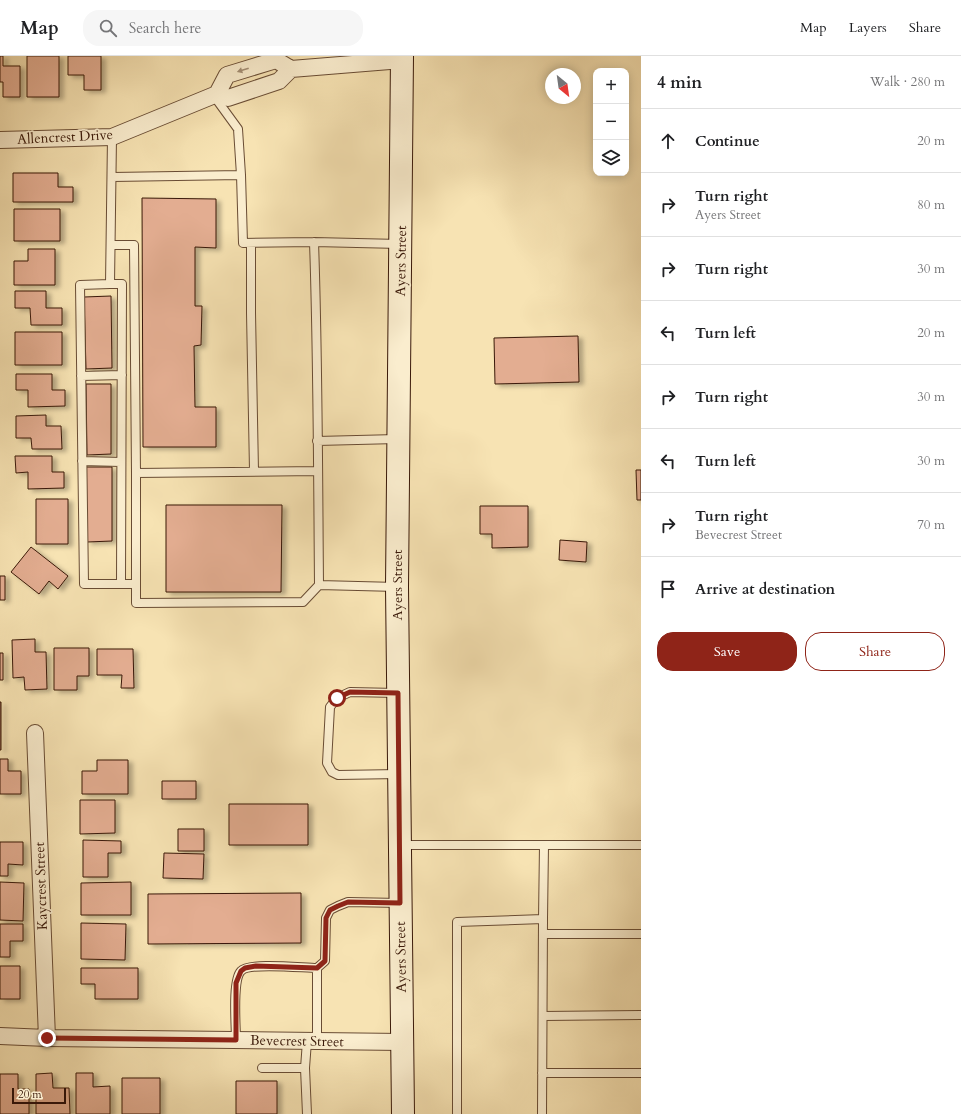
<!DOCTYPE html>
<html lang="en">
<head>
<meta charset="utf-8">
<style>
	:root { --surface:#fff; --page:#f6f6f6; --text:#202124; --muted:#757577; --line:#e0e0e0; --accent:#8f2418 }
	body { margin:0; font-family:Cardo,serif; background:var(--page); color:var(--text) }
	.controls { position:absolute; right:12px; top:12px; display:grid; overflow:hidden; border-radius:8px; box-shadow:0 2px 10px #0003 }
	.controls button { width:36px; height:36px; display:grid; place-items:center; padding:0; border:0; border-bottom:1px solid var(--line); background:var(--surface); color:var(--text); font:20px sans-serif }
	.compass { position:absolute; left:545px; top:12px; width:36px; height:36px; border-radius:50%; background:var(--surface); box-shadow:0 2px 10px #0003; rotate:151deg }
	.scale { position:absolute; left:12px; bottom:10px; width:54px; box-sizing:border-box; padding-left:4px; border:2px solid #3a1909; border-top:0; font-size:11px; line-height:14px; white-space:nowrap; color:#3a1909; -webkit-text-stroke:3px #faedce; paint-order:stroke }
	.stop { position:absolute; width:12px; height:12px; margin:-9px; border:3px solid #8f2418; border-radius:50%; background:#fff }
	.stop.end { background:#8f2418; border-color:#fff; box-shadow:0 1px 4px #0008 }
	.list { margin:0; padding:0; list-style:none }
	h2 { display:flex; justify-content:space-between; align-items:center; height:52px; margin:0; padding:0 16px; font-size:17px }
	h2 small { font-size:13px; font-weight:400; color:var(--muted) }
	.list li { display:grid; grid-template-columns:26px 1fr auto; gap:12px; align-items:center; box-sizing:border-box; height:64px; padding:0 16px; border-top:1px solid var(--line) }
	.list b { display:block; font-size:15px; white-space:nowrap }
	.list p { margin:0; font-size:13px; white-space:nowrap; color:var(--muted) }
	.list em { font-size:13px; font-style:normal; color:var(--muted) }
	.actions { display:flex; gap:8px; padding:12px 16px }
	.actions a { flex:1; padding:9px 0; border:1px solid var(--accent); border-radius:16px; text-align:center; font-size:14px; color:var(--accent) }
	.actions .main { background:var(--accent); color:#fff }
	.icon { flex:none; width:22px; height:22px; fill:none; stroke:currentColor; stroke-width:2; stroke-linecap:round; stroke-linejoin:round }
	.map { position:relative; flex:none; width:641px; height:1058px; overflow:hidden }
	header { display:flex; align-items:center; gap:24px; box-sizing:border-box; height:56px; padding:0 20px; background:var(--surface); border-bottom:1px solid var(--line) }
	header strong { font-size:19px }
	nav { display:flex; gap:22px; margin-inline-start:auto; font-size:14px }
	.search { width:280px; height:36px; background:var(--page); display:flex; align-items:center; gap:10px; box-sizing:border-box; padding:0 14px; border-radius:16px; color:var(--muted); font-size:15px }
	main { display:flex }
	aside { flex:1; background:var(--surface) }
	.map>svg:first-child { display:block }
</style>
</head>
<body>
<header>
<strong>Map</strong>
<div class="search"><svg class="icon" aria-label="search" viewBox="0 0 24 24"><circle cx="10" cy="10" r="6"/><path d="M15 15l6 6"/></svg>Search here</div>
<nav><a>Map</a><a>Layers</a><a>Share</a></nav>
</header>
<main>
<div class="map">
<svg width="641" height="1058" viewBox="0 0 641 1058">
	<defs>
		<filter id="shadow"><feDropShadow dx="4.5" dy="2.5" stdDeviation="2" flood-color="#0004"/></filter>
	</defs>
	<rect width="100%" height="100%" fill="#f7e3b3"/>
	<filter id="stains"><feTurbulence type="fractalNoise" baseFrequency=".005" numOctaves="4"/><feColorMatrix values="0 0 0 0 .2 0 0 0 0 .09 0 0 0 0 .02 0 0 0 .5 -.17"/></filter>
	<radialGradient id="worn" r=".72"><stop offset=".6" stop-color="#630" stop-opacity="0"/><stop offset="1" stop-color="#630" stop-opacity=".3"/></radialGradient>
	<path fill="#e3ad91" stroke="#3a1909" filter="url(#shadow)" d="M0,0H3V10H20V41H3V26H0Z
		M27,0H59V41H27Z
		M68,0H101V34H84V19H68Z
		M13,117H58V131H73V146H13Z
		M142,142L216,143V192L195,191V250H202L201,289L194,290L195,351H216V391H143Z
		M14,153H60V185H14Z
		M28,193H55V229H14V205H28Z
		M15,235H46V252H62V269H31L30,252H15Z
		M111,240L112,312L86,313L84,241Z
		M15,276H62V309H15Z
		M578,280L579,326L495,328L494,282Z
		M16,318H52V334H65V350L28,351V334H16Z
		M86,328H111V398L87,399Z
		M46,359V370H61L62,393H32L31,382H16V360Z
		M15,400H52V416H64V432L28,433V416L16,417Z
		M86,411H112V485L87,486Z
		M636,414H641V444H637Z
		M36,443H68V488H36Z
		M166,449H282L281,536H166Z
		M480,450H528V491L492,492V478H480Z
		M560,484L587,486L586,506L559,504Z
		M31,491L68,520L58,533L49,525L39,538L11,516Z
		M0,520H5V544H0Z
		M35,583V596H46L47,633L25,634L24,621L13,622L12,584Z
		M54,592H89V620H77V634H54Z
		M97,593H133L134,632H121L122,619H97Z
		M0,597H3V624H0Z
		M0,646H1V694H0Z
		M0,703H8V715H21V738H0Z
		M97,704H128V738H82V715H97Z
		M162,725H196V743H162Z
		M80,744H115V777L80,778Z
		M229,748H308V789H229Z
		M178,773H204V795H178Z
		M83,784L121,785V797H108V821H83Z
		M0,786H23V809L8,808V820H0Z
		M164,797L204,798L203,823L163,822Z
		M0,826L24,827L23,865L0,864Z
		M131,826V859H81V827Z
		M301,837V887L148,888V838Z
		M81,867L126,868L125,904L81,903Z
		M0,868H23V885H10V901H0Z
		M0,910H20V943H0Z
		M81,912H138V943H95V928H81Z
		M52,1017L53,1032H69L70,1058H36V1018Z
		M76,1017H93V1031L110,1030V1058H76Z
		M0,1018H18V1033H29V1058H0Z
		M122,1022H160V1058H122Z
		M236,1025H277V1058H236Z"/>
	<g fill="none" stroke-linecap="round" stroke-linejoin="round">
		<g stroke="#694c34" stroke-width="10">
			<path id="service" d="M214,40L238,73L241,119L243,187L314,186L400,188
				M112,81L110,228H122L121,528H136
				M112,121L241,119
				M314,186C318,300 318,415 319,529L397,531
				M251,187V257L254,415
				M111,189H134L136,417
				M110,228L80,229L84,528H121
				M81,320L122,319
				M317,385L397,383
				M82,405L121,406
				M318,415L136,417V547L303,546L319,529
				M397,637L350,636L337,642L330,651L327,707L332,716L338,719L399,718
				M400,789H544
				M543,878H641
				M543,960L641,959
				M236,984C236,970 232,924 241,915C249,906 303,912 317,912
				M307,985L305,1012L307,1058
				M317,985V912L325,905L326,862L330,854L338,850L348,846L400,847
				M262,1012H305
				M542,1017H641
				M457,1058V866L543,863
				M542,1058L543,863L544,789H641"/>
		</g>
		<g stroke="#694c34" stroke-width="18">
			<path id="minor" d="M217,38L228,42L279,25L291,13
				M0,84L112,81L217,38L227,19L276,4L291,13L402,4
				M35,677L47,982
				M0,980L47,982L402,986"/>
		</g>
		<g stroke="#3a1909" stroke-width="24">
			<path id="secondary" d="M402,0L397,531L403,1058"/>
		</g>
		<use href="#service" stroke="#faedce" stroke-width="8"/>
		<use href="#minor" stroke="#faedce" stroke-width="16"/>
		<use href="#secondary" stroke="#faedce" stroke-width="22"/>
	</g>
	<defs><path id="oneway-solid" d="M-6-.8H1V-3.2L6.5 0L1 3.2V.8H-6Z"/></defs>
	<use fill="#a48e75" href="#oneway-solid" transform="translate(243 14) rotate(162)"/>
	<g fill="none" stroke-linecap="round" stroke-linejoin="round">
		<path stroke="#8f2418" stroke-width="5" d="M47,982L236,984V927L241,915L245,912L256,910L317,912L325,905L326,862L330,854L338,850L348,846L400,847L398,637L350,636L337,642"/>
	</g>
	<g text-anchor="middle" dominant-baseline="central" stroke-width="3.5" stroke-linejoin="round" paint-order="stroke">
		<g font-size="14" fill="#3a1909" stroke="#faedce">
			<text transform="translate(65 81) rotate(-3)">Allencrest Drive</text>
			<text transform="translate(401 205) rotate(-89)">Ayers Street</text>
			<text transform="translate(397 529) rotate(-90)">Ayers Street</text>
			<text transform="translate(41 830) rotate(-92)">Kaycrest Street</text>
			<text transform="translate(401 901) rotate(-91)">Ayers Street</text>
			<text transform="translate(297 985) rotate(1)">Bevecrest Street</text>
		</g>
	</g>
	<rect width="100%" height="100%" filter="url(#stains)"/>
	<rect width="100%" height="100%" fill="url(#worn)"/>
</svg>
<div class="controls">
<button>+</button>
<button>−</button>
<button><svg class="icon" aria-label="layers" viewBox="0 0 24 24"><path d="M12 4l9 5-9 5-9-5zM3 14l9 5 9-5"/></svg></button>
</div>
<svg class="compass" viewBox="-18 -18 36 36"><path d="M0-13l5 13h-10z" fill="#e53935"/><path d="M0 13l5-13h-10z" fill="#757577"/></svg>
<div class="scale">20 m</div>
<div class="stop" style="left:337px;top:642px"></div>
<div class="stop end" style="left:47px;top:982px"></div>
</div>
<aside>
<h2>4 min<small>Walk · 280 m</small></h2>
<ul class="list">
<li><svg class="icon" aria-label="ahead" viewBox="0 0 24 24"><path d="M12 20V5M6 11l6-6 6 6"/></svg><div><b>Continue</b></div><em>20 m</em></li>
<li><svg class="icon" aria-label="right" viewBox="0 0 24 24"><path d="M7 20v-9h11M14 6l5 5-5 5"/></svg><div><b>Turn right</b><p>Ayers Street</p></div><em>80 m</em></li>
<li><svg class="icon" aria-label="right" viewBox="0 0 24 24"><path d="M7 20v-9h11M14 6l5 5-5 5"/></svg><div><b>Turn right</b></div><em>30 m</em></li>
<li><svg class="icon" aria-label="left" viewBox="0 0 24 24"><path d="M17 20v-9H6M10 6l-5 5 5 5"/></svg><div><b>Turn left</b></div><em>20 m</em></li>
<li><svg class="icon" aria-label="right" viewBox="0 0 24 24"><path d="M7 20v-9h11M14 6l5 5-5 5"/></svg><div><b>Turn right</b></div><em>30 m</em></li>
<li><svg class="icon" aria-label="left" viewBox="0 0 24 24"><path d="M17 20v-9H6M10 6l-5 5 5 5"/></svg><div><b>Turn left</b></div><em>30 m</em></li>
<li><svg class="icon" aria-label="right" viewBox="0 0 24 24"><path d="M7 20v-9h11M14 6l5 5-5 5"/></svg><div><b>Turn right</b><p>Bevecrest Street</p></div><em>70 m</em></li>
<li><svg class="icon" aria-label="arrive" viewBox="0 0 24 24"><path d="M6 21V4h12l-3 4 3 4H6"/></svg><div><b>Arrive at destination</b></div></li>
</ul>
<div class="actions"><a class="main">Save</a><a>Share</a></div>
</aside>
</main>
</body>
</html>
